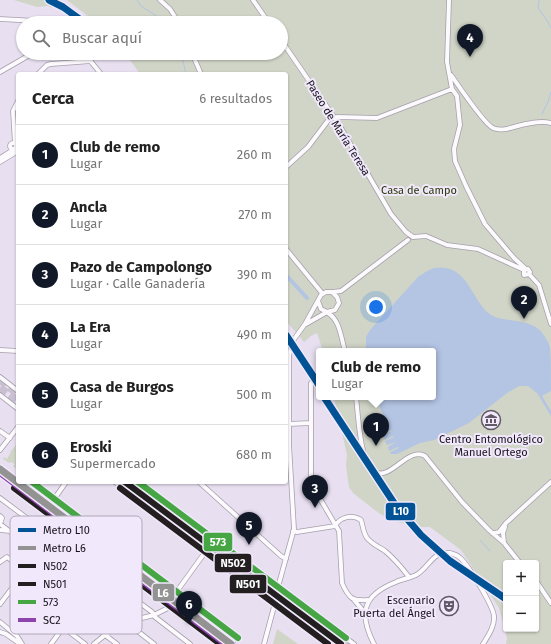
<!DOCTYPE html>
<html lang="es">
<head>
<meta charset="utf-8">
<style>
	:root { --surface:#fff; --page:#f2f2f2; --text:#222; --muted:#767676; --line:#e0e0e0; --accent:#111827 }
	body { margin:0; font-family:"Fira Sans",sans-serif; background:var(--page); color:var(--text) }
	.controls { position:absolute; right:12px; bottom:12px; display:grid; overflow:hidden; border-radius:4px; box-shadow:0 1px 3px #0004 }
	.controls button { width:36px; height:36px; display:grid; place-items:center; padding:0; border:0; border-bottom:1px solid var(--line); background:var(--surface); color:var(--text); font:20px sans-serif }
	.you { position:absolute; left:376px; top:307px; width:14px; height:14px; margin:-10px; border:3px solid #fff; border-radius:50%; background:#1a73e8; box-shadow:0 0 0 6px #1a73e833 }
	.badge { display:grid; place-items:center; width:26px; height:26px; border-radius:50%; background:var(--accent); color:#fff; font-size:13px; font-weight:700 }
	.pin { position:absolute; translate:-50% -33px; filter:drop-shadow(0 1px 2px #0008) }
	.pin::after { content:''; position:absolute; top:21px; width:14px; height:12px; background:inherit; clip-path:polygon(0 0,100% 0,50% 100%) }
	.popup { position:absolute; left:316px; top:348px; width:120px; height:52px; box-sizing:border-box; display:grid; place-content:center; border-radius:4px; background:var(--surface); filter:drop-shadow(0 1px 3px #0005); font-size:13px; white-space:nowrap; color:var(--muted) }
	.popup b { font-size:15px; color:var(--text) }
	.popup::after { content:''; position:absolute; left:50%; top:100%; margin-left:-8px; border:8px solid transparent; border-top-color:var(--surface) }
	.list { margin:0; padding:0; list-style:none }
	h2 { display:flex; justify-content:space-between; align-items:center; height:52px; margin:0; padding:0 16px; font-size:17px }
	h2 small { font-size:13px; font-weight:400; color:var(--muted) }
	.list li { display:grid; grid-template-columns:26px 1fr auto; gap:12px; align-items:center; box-sizing:border-box; height:60px; padding:0 16px; border-top:1px solid var(--line) }
	.list b { display:block; font-size:15px; white-space:nowrap }
	.list p { margin:0; font-size:13px; white-space:nowrap; color:var(--muted) }
	.list em { font-size:13px; font-style:normal; color:var(--muted) }
	.icon { flex:none; width:22px; height:22px; fill:none; stroke:currentColor; stroke-width:2; stroke-linecap:round; stroke-linejoin:round }
	.map { position:relative; flex:none; width:551px; height:644px; overflow:hidden }
	.search { position:absolute; background:var(--surface); box-shadow:0 1px 3px #0004; left:16px; top:16px; width:272px; height:44px; display:flex; align-items:center; gap:10px; box-sizing:border-box; padding:0 14px; border-radius:22px; color:var(--muted); font-size:15px }
	.panel { position:absolute; background:var(--surface); box-shadow:0 1px 3px #0004; left:16px; top:72px; width:272px; height:412px; border-radius:4px }
	.map>svg:first-child { display:block }
</style>
</head>
<body>
<div class="map">
<svg width="551" height="644" viewBox="0 0 551 644">
	<rect width="100%" height="100%" fill="#e8dff1"/>
	<path fill="#d0d5c7" fill-rule="evenodd" d="M14,0H46L50,2L52,8L48,6L37,7Z
		M67,0H551V644H506L507,638L499,608L461,550L430,527H417L398,522L380,514L353,493L349,487L346,466L347,455L334,397H433V351H323L317,333L311,336L304,342L286,321V74H140L125,53H281V23H97ZM506,563H536V629H506Z
		M18,443V467L16,469L13,466L15,464L11,462L9,463L3,459L4,457L7,459L11,452H10Z
		M277,629L298,644H273Z"/>
	<path fill="#b4c4e3" d="M434,268C471,262 471,307 495,317C510,322 533,319 543,334C546,338 549,343 550,348C551,356 551,381 551,391L542,396L551,411V416L537,393L528,386H519L507,393L469,423L434,440L420,443L397,454H391L390,452L399,448L398,447L389,451L388,447L396,442L387,445L385,441L394,437L393,436L385,440L383,435L392,431L391,430L382,434L381,432L386,424L376,397H433V351H366V337L370,330L418,277L427,271Z"/>
	<g fill="none" stroke-linecap="round" stroke-linejoin="round">
		<path stroke="#b4c4e3" stroke-width="1" d="M137,0L141,6L158,17L165,23
			M539,0L538,8L548,22L551,28
			M181,53L186,74
			M542,114L548,102L551,92
			M480,540L490,551"/>
		<path stroke="#b4c4e3" stroke-width="4" d="M286,275L307,298"/>
		<path stroke="#c9c0d1" stroke-width="8" stroke-dasharray="8 4" stroke-linecap="butt" d="M0,380L18,394
			M0,388L18,401
			M125,482L138,491
			M134,482L350,644"/>
		<g stroke="#a59fac" stroke-width="5.5">
			<path id="minor" d="M160,0L170,9L179,23
				M253,0L269,23
				M449,0L447,62L452,89L457,96L460,125L454,149L455,161L466,186L485,224L514,258L526,269
				M0,19L55,22L58,23
				M281,40L338,123L391,214L406,232L413,237
				M84,53L101,74
				M192,53L201,74
				M0,72L33,53
				M38,74L47,65L51,64L91,61
				M451,75C458,85 484,124 493,128C500,131 507,129 514,127C525,124 540,120 551,123
				M10 146a3 3 0 1 1 6 0a3 3 0 1 1-6 0Z
				M15,144L13,111L18,101
				M0,158L13,150
				M0,162L18,151
				M286,167L308,147L330,118L338,117L377,118L452,89
				M413,237L426,236L447,245L478,249L524,270L528,269L530,272L529,274
				M286,249L322,293
				M524,270V275L529,274L539,285L551,324
				M333,292L341,291L408,240
				M328,313C340,320 341,338 345,351
				M306,324L327,312
				M0,350L18,351
				M0,377L18,391
				M311,383V476L313,484L319,497L339,531L342,583C349,599 352,601 368,600
				M0,395L18,409
				M356,397C358,413 360,462 373,471C390,483 407,446 425,456L462,502L489,530L504,543L520,563
				M288,424L311,423
				M0,431L10,438
				M0,450L18,427
				M115,482L329,644
				M140,482L354,644
				M199,482L281,556L286,559
				M0,498L152,612L155,617L190,644
				M43,505C54,503 60,490 66,482
				M0,516L2,518L0,524L110,608L126,622L154,644
				M0,530L10,531
				M293,531L297,532L335,526C340,517 352,514 361,520C363,526 363,532 367,538C372,544 379,547 385,551C395,559 402,568 409,577
				M492,533H495L499,532L506,523L551,482
				M504,543L503,533L505,527
				M0,562L7,557L93,622L105,635L117,644
				M536,581L551,603
				M278,587L294,529L289,444V356L292,342L305,324L321,295L326,292H332L337,297L339,303L335,310L327,312L321,309L318,301
				M12,588L85,644
				M354,600L365,613
				M274,602C271,597 273,589 278,587
				M275,603C280,601 282,593 280,589
				M0,604L25,571
				M0,622L17,636L22,644
				M0,632L6,634L20,644
				M51,644L102,575L114,560L119,558
				M94,644L105,635L126,622L154,615L174,605L172,598L206,551
				M264,644L275,603
				M374,644C358,613 363,595 396,582C402,579 410,578 416,575C428,569 433,550 450,553C453,554 457,555 459,557C467,562 493,606 494,616C495,626 488,636 483,644"/>
		</g>
		<g stroke="#a59fac" stroke-width="8">
			<path id="primary" d="M0,473L225,644
				M222,636L233,644"/>
		</g>
		<use href="#minor" stroke="#fcfafd" stroke-width="4"/>
		<use href="#primary" stroke="#fcfafd" stroke-width="7"/>
		<g stroke="#f1e9fb" stroke-width="9">
			<path id="bus-1" d="M19,482L233,644
				M125,482L341,644"/>
		</g>
		<g stroke="#f1e9fb" stroke-width="9">
			<path id="bus-2" d="M14,488L220,644
				M120,488L328,644"/>
		</g>
		<g stroke="#f1e9fb" stroke-width="9">
			<path id="bus-3" d="M32,482L238,638
				M138,482L346,638"/>
		</g>
		<g stroke="#f1e9fb" stroke-width="9">
			<path id="bus-4" d="M0,473L225,644"/>
		</g>
		<use href="#bus-1" stroke="#231f20" stroke-width="6"/>
		<use href="#bus-2" stroke="#231f20" stroke-width="6"/>
		<use href="#bus-3" stroke="#45a643" stroke-width="6"/>
		<use href="#bus-4" stroke="#8e44ad" stroke-width="6"/>
		<g stroke="#f1e9fb" stroke-width="10">
			<path id="metro-1" d="M49,0L63,7L85,23
				M286,335L319,385
				M324,397L396,506L421,535L450,561L506,599"/>
		</g>
		<g stroke="#f1e9fb" stroke-width="10">
			<path id="metro-2" d="M0,469L231,644"/>
		</g>
		<use href="#metro-1" stroke="#015396" stroke-width="7"/>
		<use href="#metro-2" stroke="#939393" stroke-width="7"/>
	</g>
	<defs>
		<g id="museum-ring" transform="scale(1)"><circle r="9.5" fill="#f1e9fb" stroke="#605a67" stroke-width="1.5"/><path d="M0-6L6-3V-2H-6V-3ZM-5-1h2V3h-2ZM-1-1h2V3h-2ZM3-1h2V3H3ZM-6 4H6V6H-6Z" fill="#605a67"/></g>
		<g id="theatre-ring" transform="scale(1)"><circle r="9.5" fill="#f1e9fb" stroke="#605a67" stroke-width="1.5"/><path d="M-5-5.5Q0-4 5-5.5V0Q5 5 0 6Q-5 5-5 0ZM-3.3-2.5H-1v1.5H-3.3ZM1-2.5H3.3v1.5H1ZM-2.8 1Q0 5.5 2.8 1Z" fill="#605a67"/></g>
	</defs>
	<g fill-rule="evenodd">
		<use href="#museum-ring" x="491" y="420"/>
		<use href="#theatre-ring" x="449" y="606"/>
	</g>
	<g text-anchor="middle" dominant-baseline="central" stroke-width="4" stroke-linejoin="round" paint-order="stroke">
		<g font-size="11" fill="#17121c" stroke="#f1e9fb">
			<text transform="translate(338 128) rotate(58)">Paseo de María Teresa</text>
		</g>
		<g font-size="11" fill="#273606" stroke="#f1e9fb">
			<text x="419" y="190">Casa de Campo</text>
		</g>
		<g font-size="11" fill="#17121c" stroke="#f1e9fb">
			<text x="491" y="439">Centro Entomológico<tspan x="491" dy="13">Manuel Ortego</tspan></text>
			<text x="435" y="600" text-anchor="end">Escenario<tspan x="435" dy="13">Puerta del Ángel</tspan></text>
		</g>
	</g>
	<rect x="10" y="516" width="132" height="118" rx="6" fill="#f1e9fb" stroke="#b0a8b8" stroke-width="1"/>
	<rect x="18" y="528" width="18" height="4" fill="#015396"/>
	<rect x="18" y="546" width="18" height="4" fill="#939393"/>
	<rect x="18" y="564" width="18" height="4" fill="#231f20"/>
	<rect x="18" y="582" width="18" height="4" fill="#231f20"/>
	<rect x="18" y="600" width="18" height="4" fill="#45a643"/>
	<rect x="18" y="618" width="18" height="4" fill="#8e44ad"/>
	<g font-size="11" fill="#17121c">
		<text x="43" y="534">Metro L10</text>
		<text x="43" y="552">Metro L6</text>
		<text x="43" y="570">N502</text>
		<text x="43" y="588">N501</text>
		<text x="43" y="606">573</text>
		<text x="43" y="624">SC2</text>
	</g>
	<g stroke="#f1e9fb" stroke-width="1.5">
		<rect x="385" y="502" width="31" height="19" rx="4" fill="#015396"/>
		<rect x="203" y="532" width="30" height="20" rx="4" fill="#45a643"/>
		<rect x="214" y="553" width="38" height="20" rx="4" fill="#231f20"/>
		<rect x="229" y="574" width="38" height="20" rx="4" fill="#231f20"/>
		<rect x="152" y="583" width="23" height="19" rx="4" fill="#939393"/>
	</g>
	<g font-size="11" text-anchor="middle" font-weight="bold" fill="#fff">
		<text x="401" y="515">L10</text>
		<text x="218" y="546">573</text>
		<text x="233" y="567">N502</text>
		<text x="248" y="588">N501</text>
		<text x="163" y="597">L6</text>
	</g>
</svg>
<div class="controls">
<button>+</button>
<button>−</button>
</div>
<div class="you"></div>
<div class="pin badge" style="left:376px;top:446px">1</div>
<div class="popup"><b>Club de remo</b>Lugar</div>
<div class="pin badge" style="left:524px;top:319px">2</div>
<div class="pin badge" style="left:315px;top:508px">3</div>
<div class="pin badge" style="left:470px;top:57px">4</div>
<div class="pin badge" style="left:249px;top:545px">5</div>
<div class="pin badge" style="left:189px;top:624px">6</div>
<div class="search"><svg class="icon" aria-label="search" viewBox="0 0 24 24"><circle cx="10" cy="10" r="6"/><path d="M15 15l6 6"/></svg>Buscar aquí</div>
<section class="panel">
<h2>Cerca<small>6 resultados</small></h2>
<ul class="list">
<li><span class="badge">1</span><div><b>Club de remo</b><p>Lugar</p></div><em>260 m</em></li>
<li><span class="badge">2</span><div><b>Ancla</b><p>Lugar</p></div><em>270 m</em></li>
<li><span class="badge">3</span><div><b>Pazo de Campolongo</b><p>Lugar · Calle Ganadería</p></div><em>390 m</em></li>
<li><span class="badge">4</span><div><b>La Era</b><p>Lugar</p></div><em>490 m</em></li>
<li><span class="badge">5</span><div><b>Casa de Burgos</b><p>Lugar</p></div><em>500 m</em></li>
<li><span class="badge">6</span><div><b>Eroski</b><p>Supermercado</p></div><em>680 m</em></li>
</ul>
</section>
</div>
</body>
</html>
